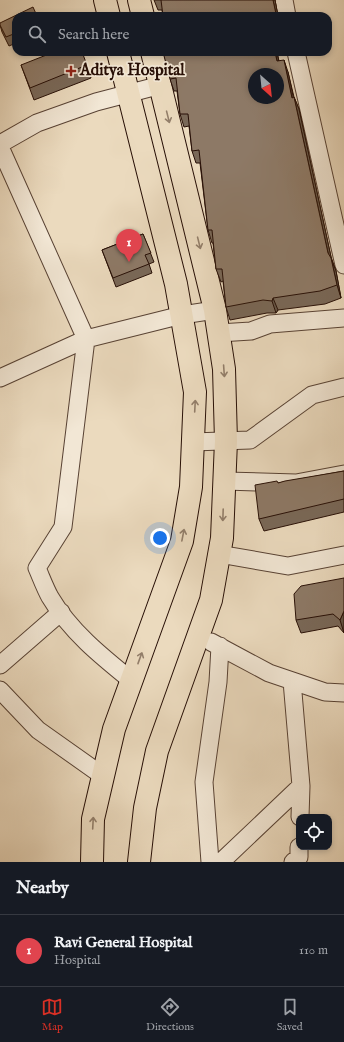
<!DOCTYPE html>
<html lang="en">
<head>
<meta charset="utf-8">
<style>
	:root { --surface:#171b24; --page:#20242c; --text:#f1f3f6; --muted:#9ea1a6; --line:#363941; --accent:#d93025 }
	body { margin:0; font-family:"IM FELL English",serif; background:var(--page); color:var(--text) }
	.controls { position:absolute; right:12px; bottom:12px; display:grid; overflow:hidden; border-radius:8px; box-shadow:0 2px 6px #0003 }
	.controls button { width:36px; height:36px; display:grid; place-items:center; padding:0; border:0; border-bottom:1px solid var(--line); background:var(--surface); color:var(--text); font:20px sans-serif }
	.compass { position:absolute; left:248px; top:68px; width:36px; height:36px; border-radius:50%; background:var(--surface); box-shadow:0 2px 6px #0003; rotate:153deg }
	.you { position:absolute; left:160px; top:538px; width:14px; height:14px; margin:-10px; border:3px solid #fff; border-radius:50%; background:#1a73e8; box-shadow:0 0 0 6px #1a73e833 }
	.badge { display:grid; place-items:center; width:26px; height:26px; border-radius:50%; background:var(--accent); color:#fff; font-size:13px; font-weight:700 }
	.pin { position:absolute; translate:-50% -33px; filter:drop-shadow(0 1px 2px #0008) }
	.pin::after { content:''; position:absolute; top:21px; width:14px; height:12px; background:inherit; clip-path:polygon(0 0,100% 0,50% 100%) }
	.list { margin:0; padding:0; list-style:none }
	h2 { display:flex; justify-content:space-between; align-items:center; height:52px; margin:0; padding:0 16px; font-size:17px }
	h2 small { font-size:13px; font-weight:400; color:var(--muted) }
	.list li { display:grid; grid-template-columns:26px 1fr auto; gap:12px; align-items:center; box-sizing:border-box; height:72px; padding:0 16px; border-top:1px solid var(--line) }
	.list b { display:block; font-size:15px; white-space:nowrap }
	.list p { margin:0; font-size:13px; white-space:nowrap; color:var(--muted) }
	.list em { font-size:13px; font-style:normal; color:var(--muted) }
	.icon { flex:none; width:22px; height:22px; fill:none; stroke:currentColor; stroke-width:2; stroke-linecap:round; stroke-linejoin:round }
	.map { position:relative; flex:none; width:344px; height:862px; overflow:hidden }
	.search { position:absolute; background:var(--surface); box-shadow:0 2px 6px #0003; left:12px; right:12px; top:12px; height:44px; display:flex; align-items:center; gap:10px; box-sizing:border-box; padding:0 14px; border-radius:12px; color:var(--muted); font-size:15px }
	.sheet { height:124px; background:var(--surface) }
	nav { display:flex; justify-content:space-around; align-items:center; box-sizing:border-box; height:56px; border-top:1px solid var(--line); background:var(--surface); font-size:11px; color:var(--muted) }
	nav a { display:grid; justify-items:center; gap:2px }
	nav .on { color:var(--accent) }
	.map>svg:first-child { display:block }
</style>
</head>
<body>
<div class="map">
<svg width="344" height="862" viewBox="0 0 344 862">
	<rect width="100%" height="100%" fill="#ebdabe"/>
	<filter id="stains"><feTurbulence type="fractalNoise" baseFrequency=".005" numOctaves="4"/><feColorMatrix values="0 0 0 0 .2 0 0 0 0 .09 0 0 0 0 .02 0 0 0 .5 -.17"/></filter>
	<radialGradient id="worn" r=".72"><stop offset=".6" stop-color="#630" stop-opacity="0"/><stop offset="1" stop-color="#630" stop-opacity=".3"/></radialGradient>
	<g fill="none" stroke-linecap="round" stroke-linejoin="round">
		<g stroke="#584234" stroke-width="19">
			<path id="minor" d="M284,0L287,16
				M296,52L344,265
				M0,144L37,123L96,102L161,85
				M0,147L86,339L182,315L215,310
				M219,333L251,331L270,324L344,318
				M0,378L86,339L63,527L37,568C41,577 45,588 50,597C70,631 101,656 132,681
				M193,442L250,440L312,395L344,387
				M225,481L296,483L344,474
				M219,554L288,566L344,555
				M211,642L269,673L325,692L344,693
				M0,665L61,612
				M0,690L38,730L103,776
				M300,817L301,786
				M210,862L204,782L218,682L220,646
				M221,862L301,786L292,681
				M293,862L299,857V847"/>
		</g>
		<g stroke="#270f06" stroke-width="24">
			<path id="primary" d="M105,0L109,16
				M139,0L143,16
				M92,862L93,819L114,729L182,541L191,487L195,392L176,284L118,52
				M139,862L145,808L157,751L211,600L222,538L226,441L224,369L215,310L152,52"/>
		</g>
		<use href="#minor" stroke="#f2e7d5" stroke-width="17"/>
		<use href="#primary" stroke="#ebdabe" stroke-width="22"/>
	</g>
	<path fill="#796858" stroke="#270f06" d="M154,0H275L278,16H163L162,10H158Z
		M16,16V43L9,46L2,32L0,25Z
		M277,52L279,61L288,72L294,97L299,109L331,257L336,271L341,298L325,304L278,310L276,313H267L230,320L226,307L223,281L221,282L216,269L213,243H212L208,230L200,163H196L192,151L189,126L184,127L180,114L177,91H174L170,79Z
		M21,65H87L91,78L34,100Z
		M143,234L154,262L149,264L152,273L116,287L102,250Z
		M344,471V512L264,531L259,519L278,483Z
		M344,578V633L338,626L301,633L296,620Z"/>
	<path fill="#635547" stroke="#270f06" d="M273,0H275L278,16H276V14Z
		M275,52H277L281,74L277,61Z
		M284,60L288,72L296,110L292,98Z
		M294,97L299,109L333,266L328,253Z
		M331,258L336,271L341,298L337,285Z
		M273,298L278,310L276,313L272,301Z
		M344,611V633L340,620Z"/>
	<path fill="#8d7966" stroke="#270f06" fill-rule="evenodd" d="M161,0H273L276,14L268,16H163Z
		M33,7L37,16H16V33L6,37L0,25V23Z
		M54,52H82L87,65L30,88L21,65Z
		M163,52H275L277,61L284,60L292,98L294,97L328,253L331,258L337,285L320,291L273,298L272,301L263,300L226,307L222,269H216L212,230H208L199,150L192,151L188,114H180L176,78L170,79ZM254,74H278V98H254Z
		M143,234L151,253L145,255L149,264L113,278L102,250Z
		M344,471V499L259,519L255,485L277,481L278,483L285,481Z
		M344,578V611L340,620L333,614L296,620L294,594L301,586Z"/>
	<defs><path id="oneway-shaft" d="M-6 0H5M1.5-3L5.5 0L1.5 3" fill="none" stroke-width="1.6" stroke-linecap="round" stroke-linejoin="round"/></defs>
	<g stroke="#937f6b">
		<use href="#oneway-shaft" transform="translate(168 117) rotate(76)"/>
		<use href="#oneway-shaft" transform="translate(199 243) rotate(76)"/>
		<use href="#oneway-shaft" transform="translate(224 371) rotate(86)"/>
		<use href="#oneway-shaft" transform="translate(195 406) rotate(-87)"/>
		<use href="#oneway-shaft" transform="translate(223 515) rotate(92)"/>
		<use href="#oneway-shaft" transform="translate(183 535) rotate(-79)"/>
		<use href="#oneway-shaft" transform="translate(140 658) rotate(-70)"/>
		<use href="#oneway-shaft" transform="translate(93 823) rotate(-87)"/>
	</g>
	<path fill="#8f2418" stroke="#f2e7d5" stroke-width="1.5" d="M69 65h4v4h4v4h-4v4h-4v-4h-4v-4h4z"/>
	<g text-anchor="middle" dominant-baseline="central" stroke-width="3.5" stroke-linejoin="round" paint-order="stroke">
		<g font-size="16" font-weight="bold" fill="#270f06" stroke="#f2e7d5" text-anchor="start">
			<text x="80" y="71">Aditya Hospital</text>
		</g>
	</g>
	<rect width="100%" height="100%" filter="url(#stains)"/>
	<rect width="100%" height="100%" fill="url(#worn)"/>
</svg>
<div class="controls">
<button><svg class="icon" aria-label="locate" viewBox="0 0 24 24"><circle cx="12" cy="12" r="6"/><path d="M12 2v4M12 18v4M2 12h4M18 12h4"/></svg></button>
</div>
<svg class="compass" viewBox="-18 -18 36 36"><path d="M0-13l5 13h-10z" fill="#e53935"/><path d="M0 13l5-13h-10z" fill="#9ea1a6"/></svg>
<div class="you"></div>
<div class="pin badge" style="left:129px;top:262px;background:#e0444e">1</div>
<div class="search"><svg class="icon" aria-label="search" viewBox="0 0 24 24"><circle cx="10" cy="10" r="6"/><path d="M15 15l6 6"/></svg>Search here</div>
</div>
<section class="sheet">
<h2>Nearby<small></small></h2>
<ul class="list">
<li><span class="badge" style="background:#e0444e">1</span><div><b>Ravi General Hospital</b><p>Hospital</p></div><em>110 m</em></li>
</ul>
</section>
<nav>
<a class="on"><svg class="icon" aria-label="map" viewBox="0 0 24 24"><path d="M3 6l6-2 6 2 6-2v14l-6 2-6-2-6 2zM9 4v14M15 6v14"/></svg>Map</a>
<a><svg class="icon" aria-label="directions" viewBox="0 0 24 24"><path d="M12 3l9 9-9 9-9-9zM9 14v-3h6M13 9l2 2-2 2"/></svg>Directions</a>
<a><svg class="icon" aria-label="saved" viewBox="0 0 24 24"><path d="M7 4h10v16l-5-4-5 4z"/></svg>Saved</a>
</nav>
</body>
</html>
